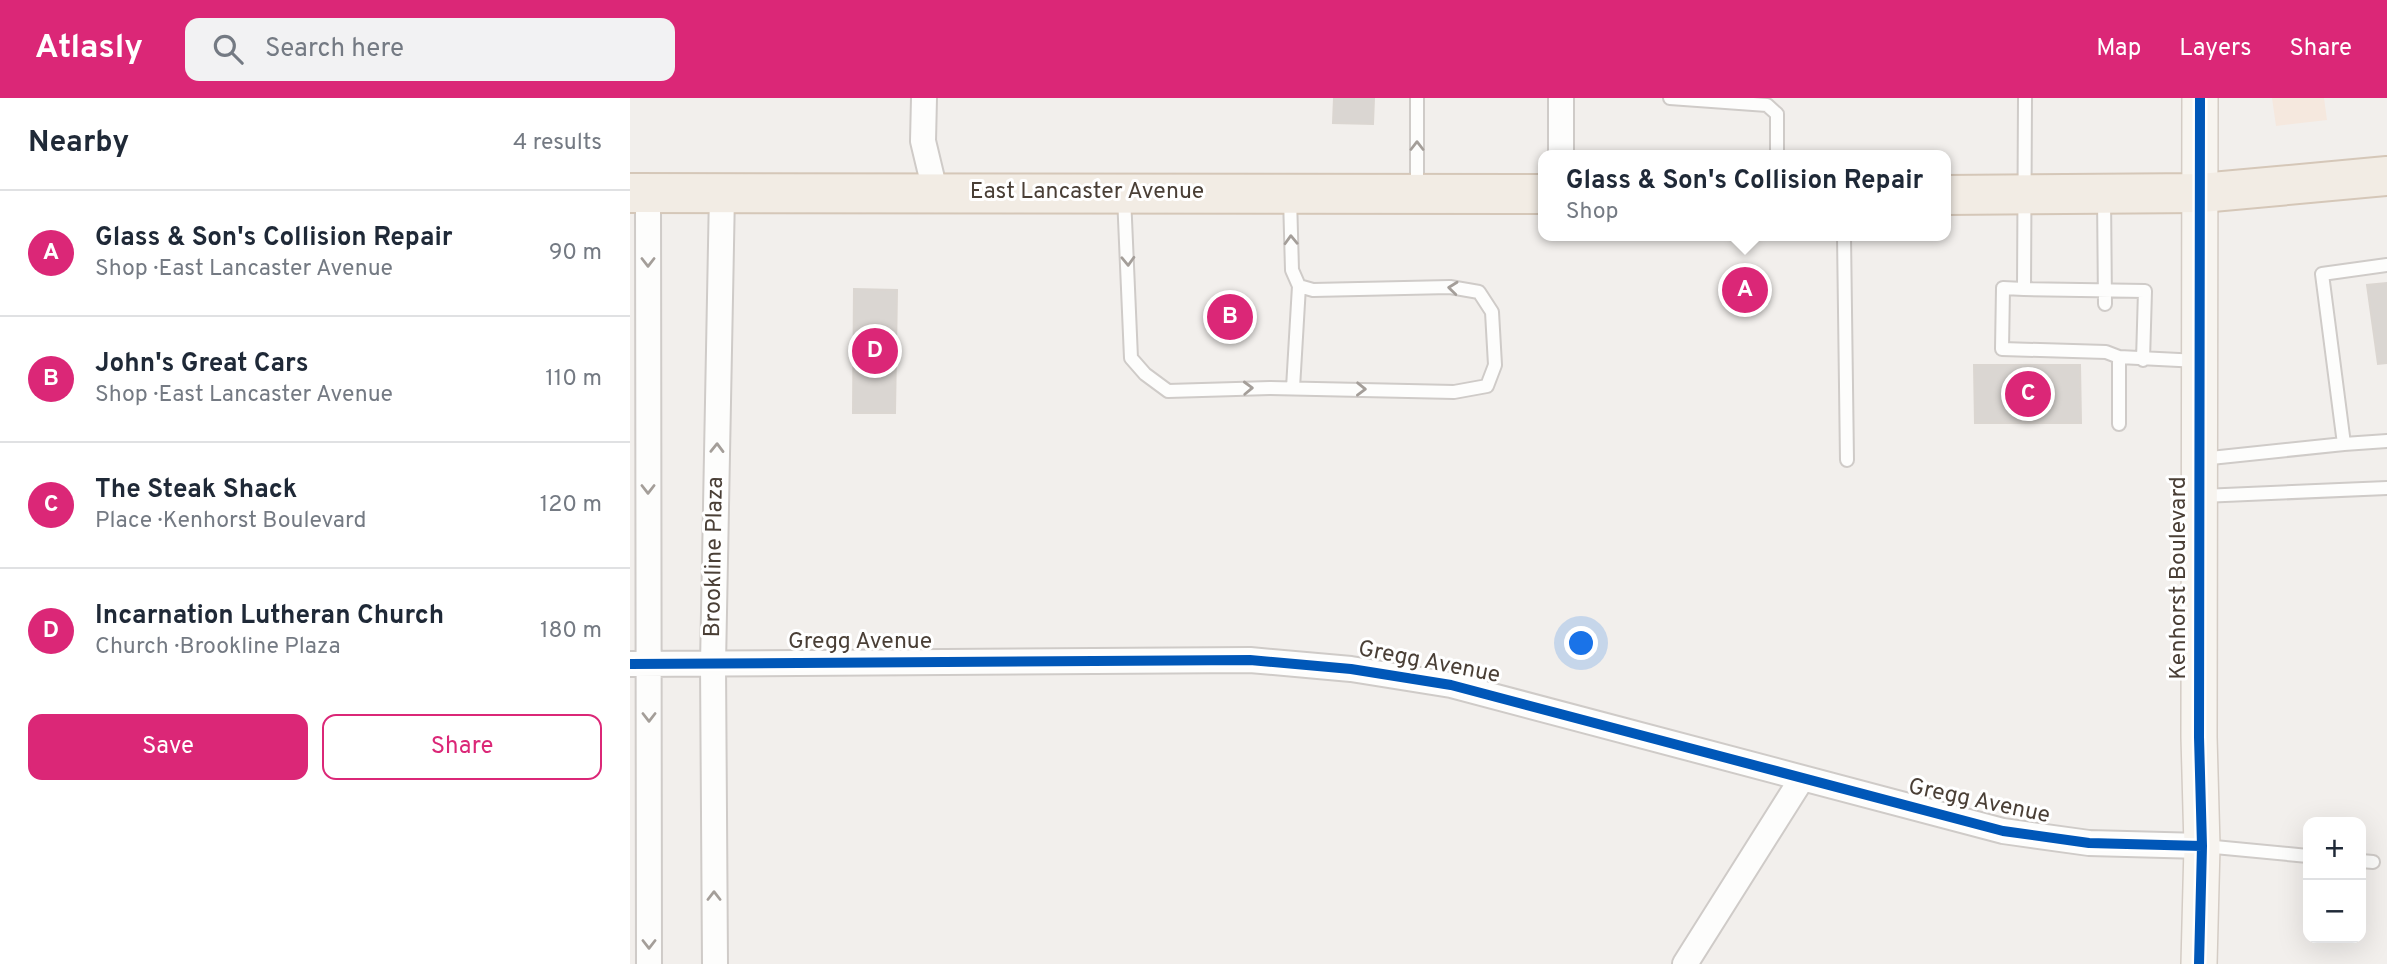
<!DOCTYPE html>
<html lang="en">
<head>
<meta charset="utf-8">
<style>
	:root { --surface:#fff; --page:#f2f2f3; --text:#1f2937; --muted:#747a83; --line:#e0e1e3; --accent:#db2777 }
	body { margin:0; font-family:Overpass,sans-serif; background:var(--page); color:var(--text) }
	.controls { position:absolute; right:21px; bottom:21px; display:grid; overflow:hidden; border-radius:14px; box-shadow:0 7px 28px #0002 }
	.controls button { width:63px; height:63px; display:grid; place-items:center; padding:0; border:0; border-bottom:2px solid var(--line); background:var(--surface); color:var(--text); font:35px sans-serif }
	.you { position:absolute; left:952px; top:546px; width:24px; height:24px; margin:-18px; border:5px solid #fff; border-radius:50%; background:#1a73e8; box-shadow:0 0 0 10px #1a73e833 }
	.badge { display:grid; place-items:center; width:46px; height:46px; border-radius:50%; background:var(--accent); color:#fff; font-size:23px; font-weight:700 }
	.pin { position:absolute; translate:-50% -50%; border:4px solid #fff; box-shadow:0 2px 7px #0006 }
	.popup { position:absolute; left:908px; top:52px; width:413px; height:91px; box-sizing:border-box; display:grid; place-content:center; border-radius:14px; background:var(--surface); filter:drop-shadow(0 2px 5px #0005); font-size:23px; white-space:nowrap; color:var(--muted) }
	.popup b { font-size:26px; color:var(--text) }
	.popup::after { content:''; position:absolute; left:50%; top:100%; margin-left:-14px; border:14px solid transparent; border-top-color:var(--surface) }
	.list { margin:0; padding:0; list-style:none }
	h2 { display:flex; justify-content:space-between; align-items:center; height:91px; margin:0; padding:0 28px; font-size:30px }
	h2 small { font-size:23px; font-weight:400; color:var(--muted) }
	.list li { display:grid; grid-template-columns:46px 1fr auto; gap:21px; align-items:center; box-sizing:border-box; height:126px; padding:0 28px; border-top:2px solid var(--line) }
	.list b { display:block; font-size:26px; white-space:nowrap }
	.list p { margin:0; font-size:23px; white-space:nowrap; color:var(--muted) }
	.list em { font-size:23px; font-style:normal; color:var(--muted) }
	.actions { display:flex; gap:14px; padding:21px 28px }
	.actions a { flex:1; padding:16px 0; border:2px solid var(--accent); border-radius:14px; text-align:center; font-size:24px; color:var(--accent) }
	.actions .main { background:var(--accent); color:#fff }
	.icon { flex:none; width:38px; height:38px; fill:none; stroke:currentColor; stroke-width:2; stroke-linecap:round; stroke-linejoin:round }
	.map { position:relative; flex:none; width:1757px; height:866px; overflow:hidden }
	header { display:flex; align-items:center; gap:42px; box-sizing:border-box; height:98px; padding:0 35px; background:var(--accent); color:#fff }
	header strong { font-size:33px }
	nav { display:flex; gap:38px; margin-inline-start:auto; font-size:24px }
	.search { width:490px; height:63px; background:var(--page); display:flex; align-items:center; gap:18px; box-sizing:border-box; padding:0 24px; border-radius:14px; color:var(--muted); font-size:26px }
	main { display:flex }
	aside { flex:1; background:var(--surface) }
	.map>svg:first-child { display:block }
</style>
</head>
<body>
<header>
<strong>Atlasly</strong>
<div class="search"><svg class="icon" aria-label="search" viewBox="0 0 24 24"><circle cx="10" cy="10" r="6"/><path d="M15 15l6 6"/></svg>Search here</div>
<nav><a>Map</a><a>Layers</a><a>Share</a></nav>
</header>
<main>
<aside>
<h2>Nearby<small>4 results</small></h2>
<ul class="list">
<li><span class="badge">A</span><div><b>Glass &amp; Son's Collision Repair</b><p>Shop · East Lancaster Avenue</p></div><em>90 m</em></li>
<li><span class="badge">B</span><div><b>John's Great Cars</b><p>Shop · East Lancaster Avenue</p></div><em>110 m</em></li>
<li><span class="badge">C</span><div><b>The Steak Shack</b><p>Place · Kenhorst Boulevard</p></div><em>120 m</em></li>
<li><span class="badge">D</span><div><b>Incarnation Lutheran Church</b><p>Church · Brookline Plaza</p></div><em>180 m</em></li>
</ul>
<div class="actions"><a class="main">Save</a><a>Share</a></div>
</aside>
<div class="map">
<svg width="1757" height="866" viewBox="0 0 1757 866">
	<rect width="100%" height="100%" fill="#f2efec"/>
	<path fill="#f5e8de" d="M1642,0H1694L1697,22L1646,28Z"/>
	<path fill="#dad6d2" stroke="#dbd6d1" stroke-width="2" d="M704,0H744L743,26L703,25Z
		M1757,185V265L1748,266L1737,187Z
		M224,191L267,192L265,315H223Z
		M1344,267H1450L1451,325H1345Z"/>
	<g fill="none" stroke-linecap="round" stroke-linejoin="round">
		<g stroke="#cfcbc8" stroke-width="16">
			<path id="lane" d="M787,0V92
				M1040,0L1137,7L1147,16V57
				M1395,0L1394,191L1515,193L1513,262
				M494,98L501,260L515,276L538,293L640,290L824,294L857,288L865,267L862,214L849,194L820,189L683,192L669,188
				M1474,98L1475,206
				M660,99L662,172L669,188L663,290
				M1214,138L1217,362
				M1394,191L1373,190L1372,251L1476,254L1489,259
				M1489,326V259L1569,263
				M1714,346L1757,343
				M1571,361L1714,346L1692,176L1757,167
				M1572,398L1757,390
				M1574,748L1678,758
				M1731,763L1743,764"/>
		</g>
		<g stroke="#cfcbc8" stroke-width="28">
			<path id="street" d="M294,0L293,43L305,93
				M931,57V0
				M18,95L19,866
				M0,566L620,562L721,571L821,587L1373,733L1459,745L1572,748
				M85,866L83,566L92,95
				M1055,866L1171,682"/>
		</g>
		<g stroke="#d4ccc4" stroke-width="38">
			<path id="secondary" d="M1569,866L1572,748L1569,639L1570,0"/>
		</g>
		<g stroke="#d5c7b8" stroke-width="42">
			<path id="primary" d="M0,95L914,96
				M1316,97L1571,95L1757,78"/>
		</g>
		<use href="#lane" stroke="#fdfdfc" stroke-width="12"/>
		<use href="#street" stroke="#fdfdfc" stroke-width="24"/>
		<use href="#secondary" stroke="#f7f4ef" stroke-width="35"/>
		<use href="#primary" stroke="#f2ece4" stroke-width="38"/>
		<g stroke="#fff" stroke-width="15">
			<path id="cycleway" d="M0,566L620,562L721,571L821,587L1373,733L1459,745L1572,748
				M1569,866L1572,748L1569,639L1570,0"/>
		</g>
		<use href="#cycleway" stroke="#0057b8" stroke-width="10"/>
	</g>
	<defs><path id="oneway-chevron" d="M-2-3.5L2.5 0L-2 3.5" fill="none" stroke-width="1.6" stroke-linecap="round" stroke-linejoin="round" transform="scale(1.75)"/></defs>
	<g stroke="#a49e99">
		<use href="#oneway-chevron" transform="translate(787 48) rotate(-90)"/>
		<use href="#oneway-chevron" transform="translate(661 142) rotate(-92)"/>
		<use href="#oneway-chevron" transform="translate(498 163) rotate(88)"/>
		<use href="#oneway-chevron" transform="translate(18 164) rotate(90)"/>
		<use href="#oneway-chevron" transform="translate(823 190) rotate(-174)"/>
		<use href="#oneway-chevron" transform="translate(618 290) rotate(-2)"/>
		<use href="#oneway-chevron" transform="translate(731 291) rotate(1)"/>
		<use href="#oneway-chevron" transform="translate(87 350) rotate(-89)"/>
		<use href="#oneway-chevron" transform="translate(18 391) rotate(90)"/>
		<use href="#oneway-chevron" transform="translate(19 619) rotate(90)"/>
		<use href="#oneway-chevron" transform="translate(84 798) rotate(-90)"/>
		<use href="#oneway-chevron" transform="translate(19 846) rotate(90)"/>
	</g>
	<g text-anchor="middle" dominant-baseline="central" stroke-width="6" stroke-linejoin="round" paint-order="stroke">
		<g font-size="23" fill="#4a3f36" stroke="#fff">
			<text x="457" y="94">East Lancaster Avenue</text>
			<text transform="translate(85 459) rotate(-89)">Brookline Plaza</text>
			<text transform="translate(1549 480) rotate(-90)">Kenhorst Boulevard</text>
			<text x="230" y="544">Gregg Avenue</text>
			<text transform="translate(799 565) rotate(11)">Gregg Avenue</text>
			<text transform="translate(1349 704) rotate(12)">Gregg Avenue</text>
		</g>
	</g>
</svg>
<div class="controls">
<button>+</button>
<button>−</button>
</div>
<div class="you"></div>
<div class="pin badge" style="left:1115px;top:192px">A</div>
<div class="popup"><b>Glass &amp; Son's Collision Repair</b>Shop</div>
<div class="pin badge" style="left:600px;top:219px">B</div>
<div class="pin badge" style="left:1398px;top:296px">C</div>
<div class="pin badge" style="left:245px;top:253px">D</div>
</div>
</main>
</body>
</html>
